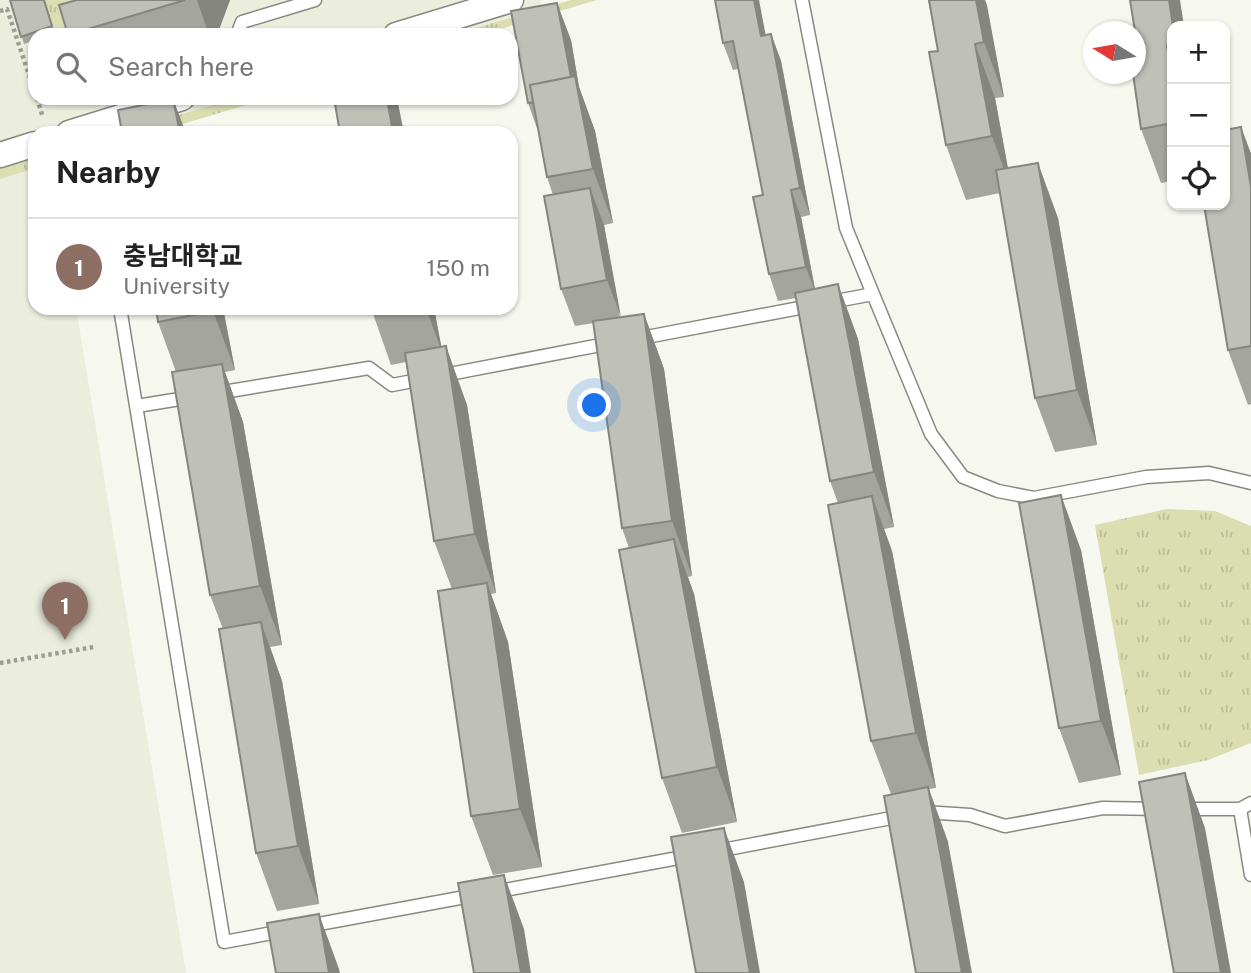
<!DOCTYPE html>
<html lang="en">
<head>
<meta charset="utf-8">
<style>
	:root { --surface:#fff; --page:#f6f6f6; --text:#222; --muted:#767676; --line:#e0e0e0; --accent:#a33a9c }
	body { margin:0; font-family:"Public Sans","Noto Sans KR",sans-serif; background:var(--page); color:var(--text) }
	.controls { position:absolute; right:21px; top:21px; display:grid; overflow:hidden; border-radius:14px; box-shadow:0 2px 5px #0004 }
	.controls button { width:63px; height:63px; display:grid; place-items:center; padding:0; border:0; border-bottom:2px solid var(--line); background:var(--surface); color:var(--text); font:35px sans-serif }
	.compass { position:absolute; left:1083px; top:21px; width:63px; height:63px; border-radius:50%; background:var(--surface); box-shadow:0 2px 5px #0004; rotate:281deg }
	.you { position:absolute; left:595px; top:406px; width:24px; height:24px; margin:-18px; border:5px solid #fff; border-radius:50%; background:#1a73e8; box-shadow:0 0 0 10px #1a73e833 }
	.badge { display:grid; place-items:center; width:46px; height:46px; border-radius:50%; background:var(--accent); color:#fff; font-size:23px; font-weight:700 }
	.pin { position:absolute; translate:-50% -58px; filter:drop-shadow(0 2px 4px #0008) }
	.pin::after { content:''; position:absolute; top:37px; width:24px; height:21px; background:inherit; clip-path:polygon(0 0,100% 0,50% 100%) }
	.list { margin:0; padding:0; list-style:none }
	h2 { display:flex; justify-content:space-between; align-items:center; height:91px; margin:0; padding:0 28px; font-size:30px }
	h2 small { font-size:23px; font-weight:400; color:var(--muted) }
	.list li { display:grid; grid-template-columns:46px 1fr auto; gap:21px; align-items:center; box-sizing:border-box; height:98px; padding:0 28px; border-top:2px solid var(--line) }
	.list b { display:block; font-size:26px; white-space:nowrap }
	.list p { margin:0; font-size:23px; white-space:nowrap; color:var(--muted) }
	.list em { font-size:23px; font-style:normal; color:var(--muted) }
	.icon { flex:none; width:38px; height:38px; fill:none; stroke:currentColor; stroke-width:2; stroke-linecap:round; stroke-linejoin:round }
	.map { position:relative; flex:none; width:1251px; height:973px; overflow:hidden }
	.search { position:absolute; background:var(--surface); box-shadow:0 2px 5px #0004; left:28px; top:28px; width:490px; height:77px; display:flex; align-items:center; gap:18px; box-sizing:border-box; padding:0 24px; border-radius:21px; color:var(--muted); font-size:26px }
	.panel { position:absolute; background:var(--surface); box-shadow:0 2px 5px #0004; left:28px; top:126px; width:490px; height:189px; border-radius:21px }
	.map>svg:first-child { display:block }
</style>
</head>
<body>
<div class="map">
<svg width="1251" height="973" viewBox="0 0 1251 973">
	<defs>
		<pattern id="grass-tufts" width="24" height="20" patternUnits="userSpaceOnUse" patternTransform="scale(1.75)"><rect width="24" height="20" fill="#dadeb1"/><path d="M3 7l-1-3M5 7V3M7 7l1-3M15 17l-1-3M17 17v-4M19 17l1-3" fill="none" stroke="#bbbe98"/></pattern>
	</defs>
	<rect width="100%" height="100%" fill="#f6f7ee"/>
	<path fill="#ebeddd" d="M0,0H540L545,16L480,35H35V98H269L152,133H35V308H76L186,973H0Z"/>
	<path fill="url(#grass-tufts)" d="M44,0H77L61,35H55Z
		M571,0H597L480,35H452Z
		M237,98H269L152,133H117Z
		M35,158V168L0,179V168Z
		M1167,509L1215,511L1251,526V743L1208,760L1139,775L1095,525Z"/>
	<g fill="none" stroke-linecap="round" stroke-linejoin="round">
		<g stroke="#888981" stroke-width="15">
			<path id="lane" d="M802,0L846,228L873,294
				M237,35L242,22L315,0
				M120,308L224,942L283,931
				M636,339L873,294L931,434L963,477L998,491L1034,498L1146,477L1209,473L1251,483
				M217,393L369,368L392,385L611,343
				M137,406L192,397
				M1183,809H1240L1251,803
				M1240,809L1251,875
				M924,812L970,815L1005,826L1103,808L1161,809
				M717,851L902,816
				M494,892L689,856
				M308,926L476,895"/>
		</g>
		<g stroke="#888981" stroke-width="27">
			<path id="street" d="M396,35L511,0
				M69,133L182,98
				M0,155L35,144"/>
		</g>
		<path stroke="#9c9d96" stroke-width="4.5" stroke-dasharray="3.5 3.5" stroke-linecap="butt" d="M0,11L7,9L35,93
			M37,98L43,118
			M0,663L94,647"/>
		<use href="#lane" stroke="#fff" stroke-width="12"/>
		<use href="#street" stroke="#fff" stroke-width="24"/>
	</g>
	<path fill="#a4a59e" d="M10,0H44L55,33L50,35H35V40L24,44Z
		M77,0H230L217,35H68Z
		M928,0H985L1004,97L995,98L1008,168L1058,218L1097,445L1055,452L1035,398L1000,193L966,200L946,145L938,51Z
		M1172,26V181L1161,183L1141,129L1138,50Z
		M771,34L781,61L810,215L801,217L815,289L838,284L858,339L894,527L884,529L892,551L936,788L929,789L948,842L891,794L871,741L838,503L830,481L796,298L778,301L769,274L763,195L738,69L733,70L723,43Z
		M571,40L579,87L595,131L613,223L604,225L620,317L644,314L664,369L692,576L688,577L694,594L737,822L682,833L662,778L629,548L622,528L594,323L575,326L561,289L553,195L547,177L538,131L528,103Z
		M1241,127L1251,154V404L1248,405L1228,350Z
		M156,308H223L235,370L225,372L243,422L282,645L270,647L282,681L319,904L277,911L256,853L223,629L210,595L176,372L158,322Z
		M371,308H434L441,347L467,405L496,593L491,594L508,642L542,867L493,875L471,816L452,589L434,541L406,362L391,365Z
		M1081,550L1121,775L1079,783L1059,728Z"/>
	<path fill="#868681" d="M197,0H230L217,35H209Z
		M754,0H759L771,63L761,36Z
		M976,0H985L987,5L1004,97L984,42Z
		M1169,0H1180L1184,26H1173Z
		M557,3L571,40L579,87L595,131L613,223L593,169L574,95Z
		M771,34L781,61L810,215L800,188Z
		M975,44L995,98L1012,191L992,136Z
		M1167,45L1172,60V78Z
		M387,98H397L404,133H393Z
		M173,99L186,133H180Z
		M1241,127L1251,154V187Z
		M1038,163L1058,218L1097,445L1077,390Z
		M590,188L604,225L621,317L607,280Z
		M791,190L801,217L816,294L806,267Z
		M838,284L858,339L894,527L874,472Z
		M213,308H223L235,370L213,311Z
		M426,308H434L443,355Z
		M644,314L664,369L692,576L672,521Z
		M446,346L467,405L496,593L475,534Z
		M222,364L243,422L282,645L260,586Z
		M1061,495L1081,550L1121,775L1101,721Z
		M872,496L892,551L936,788L916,733Z
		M674,539L694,594L737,822L717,767Z
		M487,583L508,642L542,867L520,809Z
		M261,622L282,681L319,904L298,846Z
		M1185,773L1205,828L1231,973H1221Z
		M928,787L948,842L972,973H962Z
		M724,828L744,882L760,973H750Z
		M504,875L524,929L531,973H521Z
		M319,914L339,969L340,973H329Z"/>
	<path fill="#bfc0b8" stroke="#868681" stroke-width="2" d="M10,0H44L52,26L21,37Z
		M77,0H185L68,35L59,5Z
		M715,0H754L761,36L771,34L800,188L791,190L806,267L769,274L753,197L763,195L733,41L723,43Z
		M929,0H976L984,42L975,44L992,136L946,145L929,52L938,51Z
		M1130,0H1169L1173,26L1172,44L1167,45L1172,78V123L1141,129L1133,74H1136V50H1138Z
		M557,3L571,77L530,85L533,102L528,103L511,11Z
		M575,76L593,169L547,177L530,85Z
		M334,98H387L393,133H340Z
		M173,99L180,133H122L118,110Z
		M1241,127L1251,187V346L1228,350L1204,205H1225V130Z
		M1038,163L1077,390L1035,398L996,170Z
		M590,188L607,280L561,289L544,196Z
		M838,284L874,472L830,481L795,293Z
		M156,308H213V311L158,322Z
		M644,314L672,521L622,528L593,321Z
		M446,346L475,534L434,541L405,353Z
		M222,364L260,586L210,595L172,372Z
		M1061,495L1101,721L1059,728L1019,503Z
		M872,496L916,733L871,741L828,505Z
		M674,539L717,767L662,778L619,550Z
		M487,583L520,809L471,816L438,591Z
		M261,622L298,846L256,853L219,629Z
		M1185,773L1221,973H1174L1139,782Z
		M928,787L962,973H916L884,796Z
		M724,828L750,973H696L671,837Z
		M504,875L521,973H474L458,883Z
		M319,914L329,973H276L267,923Z"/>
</svg>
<div class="controls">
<button>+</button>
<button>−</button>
<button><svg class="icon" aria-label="locate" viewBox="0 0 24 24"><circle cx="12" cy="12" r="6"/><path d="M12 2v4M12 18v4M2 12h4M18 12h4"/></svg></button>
</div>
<svg class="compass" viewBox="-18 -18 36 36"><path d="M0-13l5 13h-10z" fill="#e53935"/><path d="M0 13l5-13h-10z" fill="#767676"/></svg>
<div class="you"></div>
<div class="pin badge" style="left:65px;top:640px;background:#8d6e63">1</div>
<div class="search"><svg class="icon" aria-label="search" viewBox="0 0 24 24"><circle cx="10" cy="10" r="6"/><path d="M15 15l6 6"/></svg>Search here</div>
<section class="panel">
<h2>Nearby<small></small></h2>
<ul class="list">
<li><span class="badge" style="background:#8d6e63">1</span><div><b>충남대학교</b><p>University</p></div><em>150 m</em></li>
</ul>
</section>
</div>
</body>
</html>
